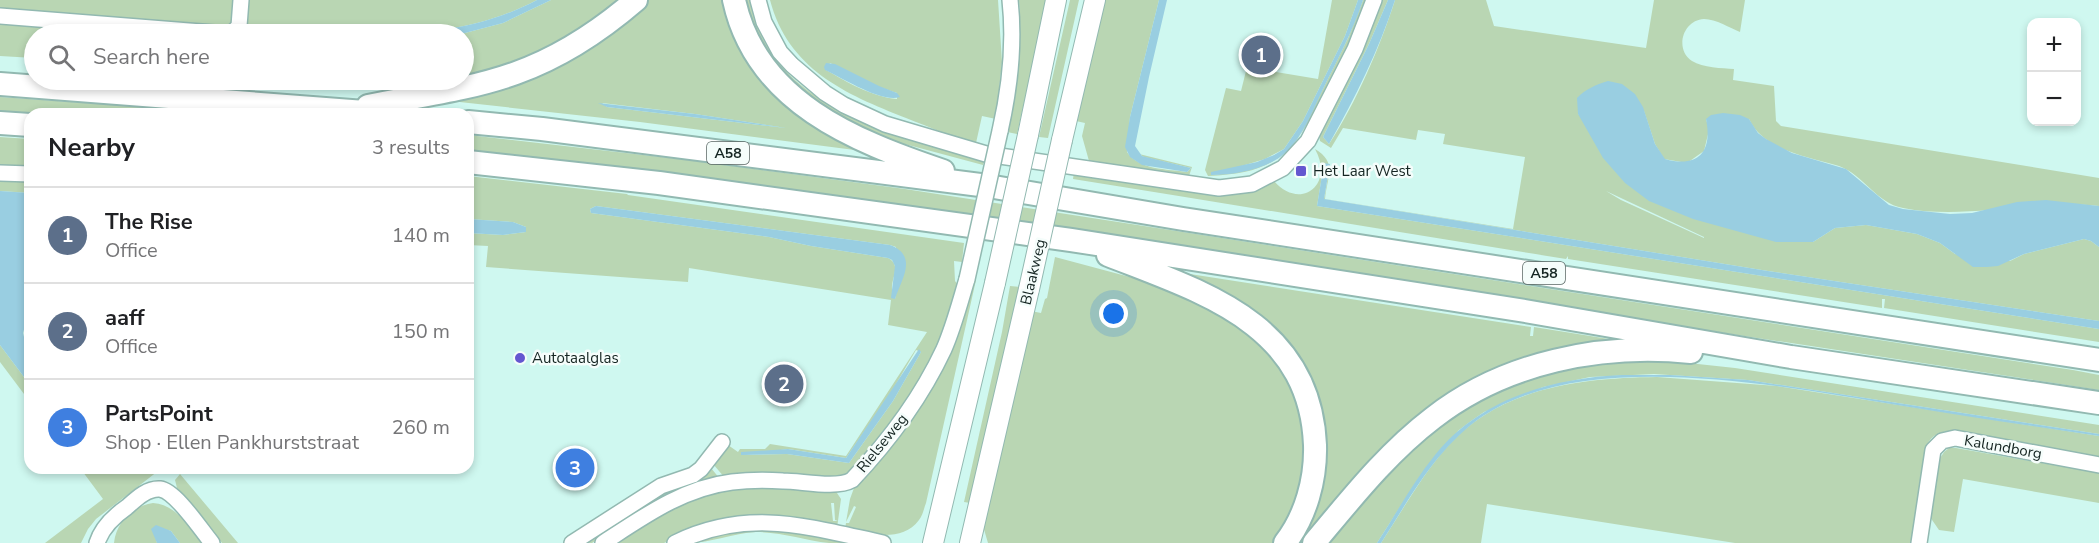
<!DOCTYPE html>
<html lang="en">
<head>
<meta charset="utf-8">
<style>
	:root { --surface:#fff; --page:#f6f6f6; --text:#202124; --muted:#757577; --line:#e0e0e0; --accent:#d93025 }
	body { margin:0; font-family:"Nunito Sans",sans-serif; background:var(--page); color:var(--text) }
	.controls { position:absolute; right:18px; top:18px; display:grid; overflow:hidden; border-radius:12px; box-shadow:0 3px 9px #0003 }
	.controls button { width:54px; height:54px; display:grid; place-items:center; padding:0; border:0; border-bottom:2px solid var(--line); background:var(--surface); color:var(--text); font:30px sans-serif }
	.you { position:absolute; left:1114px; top:314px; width:21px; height:21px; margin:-15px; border:4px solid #fff; border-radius:50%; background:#1a73e8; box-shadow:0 0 0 9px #1a73e833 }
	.badge { display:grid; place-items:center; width:39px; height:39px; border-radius:50%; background:var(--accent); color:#fff; font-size:20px; font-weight:700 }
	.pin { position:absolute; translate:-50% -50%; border:3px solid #fff; box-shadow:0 2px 6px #0006 }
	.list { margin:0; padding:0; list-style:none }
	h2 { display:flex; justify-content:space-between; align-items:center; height:78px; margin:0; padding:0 24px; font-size:26px }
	h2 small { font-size:20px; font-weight:400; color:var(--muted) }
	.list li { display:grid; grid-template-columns:39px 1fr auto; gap:18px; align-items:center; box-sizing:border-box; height:96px; padding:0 24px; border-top:2px solid var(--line) }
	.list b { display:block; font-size:22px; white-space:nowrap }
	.list p { margin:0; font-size:20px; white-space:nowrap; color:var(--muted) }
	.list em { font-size:20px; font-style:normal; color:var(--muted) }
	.icon { flex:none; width:33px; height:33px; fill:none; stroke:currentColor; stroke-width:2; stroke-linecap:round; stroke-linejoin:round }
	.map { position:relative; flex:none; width:2099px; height:543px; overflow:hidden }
	.search { position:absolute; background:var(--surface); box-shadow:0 3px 9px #0003; left:24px; top:24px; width:450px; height:66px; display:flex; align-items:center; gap:15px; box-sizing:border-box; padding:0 21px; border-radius:33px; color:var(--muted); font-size:22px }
	.panel { position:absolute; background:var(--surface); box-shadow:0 3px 9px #0003; left:24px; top:108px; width:450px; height:366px; border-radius:18px }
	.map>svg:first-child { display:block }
</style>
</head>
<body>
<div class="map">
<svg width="2099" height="543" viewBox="0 0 2099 543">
	<rect width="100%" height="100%" fill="#cff8f0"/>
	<path fill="#b9d6b3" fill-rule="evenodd" d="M0,0H237L235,20L227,27L0,12Z
		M246,0H537C455,43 374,34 285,32L284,34H238Z
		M551,0H618C574,40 521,63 464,75V34H461L503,23Z
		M639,0H726L734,31L870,152L640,122L423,98L472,88ZM602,103L695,114L786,128L607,107Z
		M741,0H750C771,110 894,133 985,159L983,165L886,139L822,111L771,66Z
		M770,0H998L1002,62L996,119L982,116L976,143C952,137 929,127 906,118C845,94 788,69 770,0ZM830,63L879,87L897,93V99C872,97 847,82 826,70Z
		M1019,0H1047L1017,134L1007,132C1015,88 1023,45 1019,0Z
		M1070,0H1079L1048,138L1039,137Z
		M1104,0H1159L1130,117L1127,152C1139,170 1167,169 1187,172L1191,168L1144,157L1139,154L1192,167L1189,176L1089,161L1082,136L1085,123L1076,121Z
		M1332,0H1358L1345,36L1303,121L1284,149L1265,159L1212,175L1237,172L1275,160L1300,135L1348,38L1363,0H1367L1350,43L1317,112L1314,111C1289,161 1264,174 1208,176L1205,170L1226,88L1241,91L1247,67L1318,79Z
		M1383,0H1388L1369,44L1323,137L1329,144C1356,103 1380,47 1395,0H1486L1494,26L1646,48L1654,0H1745L1740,32C1730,28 1716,19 1704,19C1683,20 1674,49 1692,61C1703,68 1722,68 1734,69L1733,80L1774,86L1776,121L1781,126L2099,178V206C2033,198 1969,221 1903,208C1876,203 1864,175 1839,166C1809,157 1764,151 1749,119H1706L1709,130L1704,151L1687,163L1664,159L1655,144L1644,111L1578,114L1799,242H1813L1835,228L1866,225L1917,234L1940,243L1955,254L2010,261L2024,254L2084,239L2091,241L2099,247V321L1768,271L1324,199L1330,165L1324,164L1317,206L2099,329V342L1884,308L1885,299H1882V308L1568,259V256L1566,259C1402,233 1238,205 1073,179L1074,172L1197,191L1274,181C1300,211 1335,185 1315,149C1338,163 1327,176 1325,199L1513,229L1525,157L1443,144L1445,134L1418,130L1416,140L1343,128L1331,148L1320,141L1319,136L1362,51ZM1606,191L1704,237V238L1621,200Z
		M0,20L183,34H34V58L0,56Z
		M321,80H427L389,82Z
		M0,97L243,114H0Z
		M468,135L687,160L905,189L2073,370L2099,375V390L1502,299L468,152Z
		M0,137L30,139V171L0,169Z
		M468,176L627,194L628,195L964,243L962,262L954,261L955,281L959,286L937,351L907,402L872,448L845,477L833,479L819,476L725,478L713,464L728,445L738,452L740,449H765L770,444L846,456L927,332L888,325L891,300L689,268L688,282L486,267L488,246L468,245V233L503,235L526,232V227L513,222L468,219ZM596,206L890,245L896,247V294L895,299C894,296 892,293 892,289C891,278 902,265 888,258L811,246L769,237L591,213L590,209ZM916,350L921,352L893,401L849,463L787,454L742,455L788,449L846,458L889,396Z
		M0,177L30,178V193L0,191Z
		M1055,257L1156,284L1226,314L1266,348L1288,381L1302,417L1305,461L1297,500L1283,529L1273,543H988L983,526L1031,311L1041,313L1045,299L1047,298Z
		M1177,272L1531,327L1530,336H1533L1534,327L1634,343L1499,372L1307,543H1291L1303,522L1307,384Z
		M973,280H976L926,503C924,508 923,515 919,520C902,543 870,534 845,529L846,523H849L856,507L854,506L846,522L850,499L854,488L883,453Z
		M1010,286L1020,287L970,503L964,502L1002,332Z
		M0,345L30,385V402L0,362Z
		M1670,361L1735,368L2099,425V434L1748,380L1654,374L1590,377L1543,387L1484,412L1471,421L1459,430L1416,482L1377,543H1326L1398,460L1459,410L1531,376L1599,362Z
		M1657,377L1777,386L2099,436V458L1950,431C1937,432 1929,437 1925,450L1911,543H1735L1487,504L1481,543H1381C1402,511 1421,477 1446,448C1499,387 1581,378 1657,377Z
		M1949,448H1956L2099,473V503L1963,479L1954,532L1939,530L1930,517L1939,460L1944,452Z
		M80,468H95L99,473H116L114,468H162L96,519L88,529L81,543H45L103,499Z
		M711,468L720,479L643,510L592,543H584L660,495Z
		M180,474L238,543H222L177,488L175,480Z
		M759,486L835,490L841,499L838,521L835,520L834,503H831L833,521H838L837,527L818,522L679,536L664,543H613L673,506L720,490Z
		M153,503C177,505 188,526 202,543H180L171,531L159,528L154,532L157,543H114C116,523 132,506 153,503Z
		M769,528L862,543C851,543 840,543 829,543C804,540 782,532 756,532C733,533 711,543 688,543L710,535Z"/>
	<path fill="#99cee1" d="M537,0H551L503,23L461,34H284V32C373,34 455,43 537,0Z
		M1159,0H1167L1149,77L1135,146L1142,156L1191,168L1187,172L1142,165L1130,157L1125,147L1130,117Z
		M1358,0H1363C1353,31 1337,60 1323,89C1313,110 1303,137 1285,153C1268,169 1234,175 1211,175V172L1257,162L1274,155L1284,149L1303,121L1345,36Z
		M1388,0H1395C1379,50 1355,98 1329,144L1323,137L1369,44Z
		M826,63L835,64L879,86L897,93L900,97C881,103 843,78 825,70L824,67Z
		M1608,81L1622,84L1635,94L1643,107L1655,144L1665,159C1697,168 1713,153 1706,119L1711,115L1723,113L1740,115L1749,119L1758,133L1766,139L1792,153L1846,169L1889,205L1903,209L1950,214L1972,213L2017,202L2046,200L2099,206V247L2091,241L2084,239L2024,254L1998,266L1987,267H1973L1940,243L1917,234L1866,225L1835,228L1813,242H1776L1693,219L1649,201L1625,183L1603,158L1578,114L1577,98C1586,89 1595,85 1608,81Z
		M598,103L695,114L786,128L607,107Z
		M1324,163L1330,164L1324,199L1768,271L2099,321V329L1317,206Z
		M0,191L30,193V321L25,326L23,333L25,341L30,347V385L0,345Z
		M596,206L890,245C919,256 901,280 895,299L891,298L895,266L892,260L888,258L811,246L769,237L591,213L590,209Z
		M468,219L513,222L526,227V232L503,235L468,233Z
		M919,349L921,352L893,401L849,463L787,454L741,455V452L788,449L846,458Z
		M1622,375H1670L1748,380L2099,434V436C2032,426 1964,416 1897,405C1779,386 1588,347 1483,416C1437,447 1410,498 1381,543H1377C1396,514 1413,482 1435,455C1480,399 1552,378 1622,375Z
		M156,525L171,531L180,543H157L151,529Z"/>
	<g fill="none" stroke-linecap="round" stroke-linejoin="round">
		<g stroke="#92b9b1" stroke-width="18">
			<path id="minor" d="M758,0L764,22L780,52L792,65L825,93L844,105L885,124L986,154L1219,188L1252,184L1283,168L1308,141L1355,49L1374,0
				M0,16L227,34L232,33L239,26L241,0
				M1000,131C1010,87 1015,45 1010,0
				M0,173L30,174
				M97,543C102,527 114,516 127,507C136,499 147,488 160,489C176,491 201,530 212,543
				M572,543L661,486L693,475L701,469L722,442
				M603,543C643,517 683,488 732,482C749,480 766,480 783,481C802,481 836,489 852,480C888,442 922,396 944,349C954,326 960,302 967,279
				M675,543C748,507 809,527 883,543
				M1919,543L1933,450L1942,441L1955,438L2099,465"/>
		</g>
		<g stroke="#92b9b1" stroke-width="22">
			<path id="major" d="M1028,135L1056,0
				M1062,140L1095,0
				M933,543L995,283
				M970,543L1029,289"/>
		</g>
		<g stroke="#92b9b1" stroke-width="26">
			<path id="highway" d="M734,0C756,102 854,141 943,171
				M0,84L391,114
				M368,106C417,96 469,90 516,73C561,57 600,31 636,0
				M468,122L542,129L988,186L1183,219L2099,360
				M0,123L30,125
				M468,162L659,183L1071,240L1525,311L1791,357L2099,403
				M1108,255C1202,292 1310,323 1315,445C1316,479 1306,516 1285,543
				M1314,543C1351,499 1387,453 1433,418C1505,362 1601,343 1691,352"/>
		</g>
		<use href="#minor" stroke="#fff" stroke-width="15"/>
		<use href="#major" stroke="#fff" stroke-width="20"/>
		<use href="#highway" stroke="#fff" stroke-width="22"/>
		<g stroke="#92b9b1" stroke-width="18" stroke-linecap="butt">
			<path id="minor-bridge" d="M967,279L1000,131"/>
		</g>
		<g stroke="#92b9b1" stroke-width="22" stroke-linecap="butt">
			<path id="major-bridge" d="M995,283L1028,135
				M1029,289L1062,140"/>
		</g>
		<use href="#minor-bridge" stroke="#fff" stroke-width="15"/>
		<use href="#major-bridge" stroke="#fff" stroke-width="20"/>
	</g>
	<g fill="#6457d0" stroke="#f5fdfb" stroke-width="2">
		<rect x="1295" y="165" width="12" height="12" rx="3"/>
		<circle cx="520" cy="358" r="6"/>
	</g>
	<g text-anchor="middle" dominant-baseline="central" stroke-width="5" stroke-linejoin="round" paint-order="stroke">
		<g fill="#f5fdfb" stroke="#586663" stroke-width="1.5">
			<rect x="707" y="142" width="42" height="22" rx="4.5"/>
			<rect x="1523" y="262" width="42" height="22" rx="4.5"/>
		</g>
		<g font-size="14" font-weight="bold" fill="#152522">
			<text x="728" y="153">A58</text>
			<text x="1544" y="273">A58</text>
		</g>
		<g font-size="15" fill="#152522" stroke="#f5fdfb" text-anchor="start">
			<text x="1313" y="171">Het Laar West</text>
			<text x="532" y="358">Autotaalglas</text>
		</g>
		<g font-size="15" fill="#152522" stroke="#f5fdfb">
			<text transform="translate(1033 272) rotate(-77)">Blaakweg</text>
			<text transform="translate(882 443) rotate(-51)">Rielseweg</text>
			<text transform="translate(2003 447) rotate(10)">Kalundborg</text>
		</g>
	</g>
</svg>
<div class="controls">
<button>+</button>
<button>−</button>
</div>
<div class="you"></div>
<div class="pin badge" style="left:1261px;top:55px;background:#5c6f8a">1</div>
<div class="pin badge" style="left:784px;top:384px;background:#5c6f8a">2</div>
<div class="pin badge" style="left:575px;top:468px;background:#3f7fe0">3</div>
<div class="search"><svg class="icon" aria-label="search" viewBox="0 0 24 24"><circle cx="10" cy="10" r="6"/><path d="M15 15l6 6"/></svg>Search here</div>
<section class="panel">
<h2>Nearby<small>3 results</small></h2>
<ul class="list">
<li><span class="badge" style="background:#5c6f8a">1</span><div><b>The Rise</b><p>Office</p></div><em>140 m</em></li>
<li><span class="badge" style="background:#5c6f8a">2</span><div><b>aaff</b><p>Office</p></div><em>150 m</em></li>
<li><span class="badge" style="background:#3f7fe0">3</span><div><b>PartsPoint</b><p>Shop · Ellen Pankhurststraat</p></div><em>260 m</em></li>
</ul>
</section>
</div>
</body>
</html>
